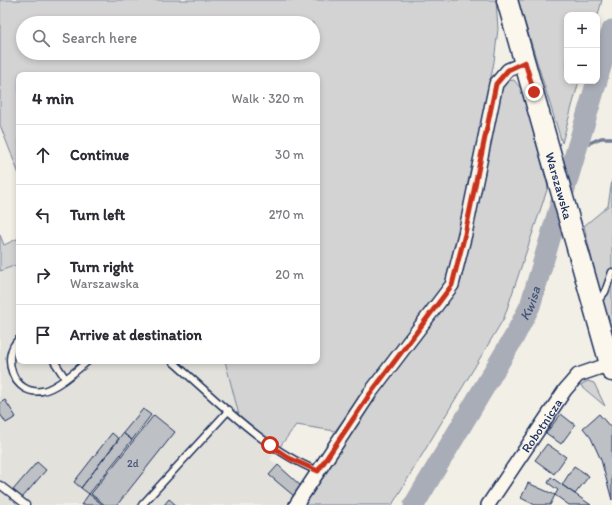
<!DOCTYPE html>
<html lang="en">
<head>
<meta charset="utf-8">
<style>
	:root { --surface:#fff; --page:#f2f2f3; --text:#2b2b33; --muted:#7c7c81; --line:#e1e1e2 }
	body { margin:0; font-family:Itim,sans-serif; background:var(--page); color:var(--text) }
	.controls { position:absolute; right:12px; top:12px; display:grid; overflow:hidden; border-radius:8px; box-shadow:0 2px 6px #0003 }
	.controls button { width:36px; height:36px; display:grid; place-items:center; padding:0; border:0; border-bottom:1px solid var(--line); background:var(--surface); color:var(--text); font:20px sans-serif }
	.stop { position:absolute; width:12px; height:12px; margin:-9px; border:3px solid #c8321e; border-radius:50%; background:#fff }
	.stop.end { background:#c8321e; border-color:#fff; box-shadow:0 1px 4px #0008 }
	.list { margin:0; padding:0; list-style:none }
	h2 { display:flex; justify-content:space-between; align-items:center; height:52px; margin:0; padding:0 16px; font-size:17px }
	h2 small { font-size:13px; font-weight:400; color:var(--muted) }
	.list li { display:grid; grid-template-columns:26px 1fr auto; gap:12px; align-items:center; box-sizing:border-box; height:60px; padding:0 16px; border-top:1px solid var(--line) }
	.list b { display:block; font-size:15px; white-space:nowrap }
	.list p { margin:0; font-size:13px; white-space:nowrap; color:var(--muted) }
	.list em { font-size:13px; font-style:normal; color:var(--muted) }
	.icon { flex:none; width:22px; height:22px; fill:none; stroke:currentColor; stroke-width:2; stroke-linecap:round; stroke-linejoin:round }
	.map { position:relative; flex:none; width:612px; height:505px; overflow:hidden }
	.search { position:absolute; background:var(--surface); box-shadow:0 2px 6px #0003; left:16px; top:16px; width:304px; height:44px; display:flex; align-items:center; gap:10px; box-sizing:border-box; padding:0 14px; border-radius:22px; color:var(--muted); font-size:15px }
	.panel { position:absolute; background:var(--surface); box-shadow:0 2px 6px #0003; left:16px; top:72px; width:304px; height:292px; border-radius:8px }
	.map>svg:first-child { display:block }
</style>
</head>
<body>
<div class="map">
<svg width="612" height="505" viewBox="0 0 612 505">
	<rect width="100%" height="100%" fill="#f2efe6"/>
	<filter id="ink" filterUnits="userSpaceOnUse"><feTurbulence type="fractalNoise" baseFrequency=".025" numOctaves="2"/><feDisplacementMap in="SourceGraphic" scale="8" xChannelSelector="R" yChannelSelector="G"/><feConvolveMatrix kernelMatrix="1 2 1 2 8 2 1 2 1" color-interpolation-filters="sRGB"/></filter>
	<g filter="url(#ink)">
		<path fill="#e2e1dc" d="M19,264V361H225L239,415L279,448L270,459L303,486L291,505H0V271Z"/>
		<path fill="#d2d3d2" stroke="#768198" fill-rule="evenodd" d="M0,0H496L498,29L494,62L457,242L447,279L436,297L335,431L296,425L279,448L239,415L225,361H317V75H19V174L0,125ZM23,23H313V53H23Z
			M518,0H602L597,19V15H567V81H579L562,143Z
			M514,80L522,90L548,187L504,318L392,505H301L382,386L455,292L461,280L502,87L507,81Z
			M612,180V337L606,318L584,226L608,206Z
			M0,235L4,245L19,238V264L0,271Z
			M588,381L594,383L605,406L581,386L582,384Z"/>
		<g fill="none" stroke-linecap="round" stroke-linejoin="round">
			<path stroke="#707b93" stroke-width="3.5" d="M576,149L601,138H612"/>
			<g stroke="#a9adb7" stroke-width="21">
				<path d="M597,80L612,30"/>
				<path id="s1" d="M414,505L513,339L530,306L597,81"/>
			</g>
		</g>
		<path fill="#bdc0c4" stroke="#1b2f5e" d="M5,400L16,417L6,423L0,414V403Z
			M143,409L151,415L132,440L123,433Z
			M561,414L575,425L561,444L546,433Z
			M599,414L612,429V500L601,460L591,438L583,428Z
			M154,415L175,432L117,505H105L91,494Z
			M112,433L119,439L81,488L74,482Z
			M123,433L132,440L89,494L81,488Z
			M547,444L566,457L554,474L535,460Z
			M37,462L46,470L22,498L13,490Z
			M278,465L302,487L294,496L269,475Z
			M574,466L589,476L575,494L562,485Z
			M551,477L575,494L591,505H569L555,495L558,490L548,483Z
			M528,483L555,495L550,505H535L521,498Z
			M89,494L103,505H81Z
			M169,499L176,505H164Z"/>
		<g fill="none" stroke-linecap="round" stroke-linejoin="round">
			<g stroke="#1b2f5e" stroke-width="9">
				<path id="lane" d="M597,302L605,292L612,272
					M19,339C0,356 13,396 42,391C56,389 77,370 88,361
					M54,361L65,378
					M172,361C216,399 264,450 318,471
					M0,485L26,505
					M142,505L229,410"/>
			</g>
			<g stroke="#1b2f5e" stroke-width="16">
				<g id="street">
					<path d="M296,505L370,393L452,285L465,234L496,84L508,70L525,63"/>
					<path id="s2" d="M488,505L565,390L578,375L610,364"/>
				</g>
			</g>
			<g stroke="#1b2f5e" stroke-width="23">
				<g id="primary">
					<path id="s3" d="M507,0L612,371"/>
				</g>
			</g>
			<use href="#lane" stroke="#fbf7ec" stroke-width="6"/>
			<use href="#street" stroke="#fbf7ec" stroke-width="13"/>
			<use href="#primary" stroke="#fbf7ec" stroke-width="20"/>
		</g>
	</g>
	<g fill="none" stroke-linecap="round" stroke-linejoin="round" filter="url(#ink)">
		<path stroke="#c8321e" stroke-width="5" d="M270,445L289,458L318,471L370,394L452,285L465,234L496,84L508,70L525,62L534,92"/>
	</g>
	<g text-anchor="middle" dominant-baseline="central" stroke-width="4" stroke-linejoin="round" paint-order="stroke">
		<g font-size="11" fill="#445378">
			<text x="133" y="463">2d</text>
		</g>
		<g font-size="13" fill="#1b2f5e" stroke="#fbf7ec">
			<text stroke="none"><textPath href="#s3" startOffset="193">Warszawska</textPath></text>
			<text stroke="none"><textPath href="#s2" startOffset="96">Robotnicza</textPath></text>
		</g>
		<g font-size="14" font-style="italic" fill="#465579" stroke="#fbf7ec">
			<text stroke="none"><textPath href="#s1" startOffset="233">Kwisa</textPath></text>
		</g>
	</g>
</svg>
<div class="controls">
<button>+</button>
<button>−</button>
</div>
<div class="stop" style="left:270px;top:445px"></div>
<div class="stop end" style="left:534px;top:92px"></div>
<div class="search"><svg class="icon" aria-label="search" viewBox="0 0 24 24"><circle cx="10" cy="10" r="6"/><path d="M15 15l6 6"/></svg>Search here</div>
<section class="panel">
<h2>4 min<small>Walk · 320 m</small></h2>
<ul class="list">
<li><svg class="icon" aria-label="ahead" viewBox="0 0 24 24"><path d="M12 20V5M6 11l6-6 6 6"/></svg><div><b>Continue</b></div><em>30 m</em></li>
<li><svg class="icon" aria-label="left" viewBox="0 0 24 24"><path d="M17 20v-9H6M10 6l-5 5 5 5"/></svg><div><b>Turn left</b></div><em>270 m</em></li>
<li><svg class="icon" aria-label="right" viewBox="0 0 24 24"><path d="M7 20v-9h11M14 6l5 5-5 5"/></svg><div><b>Turn right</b><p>Warszawska</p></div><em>20 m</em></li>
<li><svg class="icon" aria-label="arrive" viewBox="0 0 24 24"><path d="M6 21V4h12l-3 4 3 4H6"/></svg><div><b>Arrive at destination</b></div></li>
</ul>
</section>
</div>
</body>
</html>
